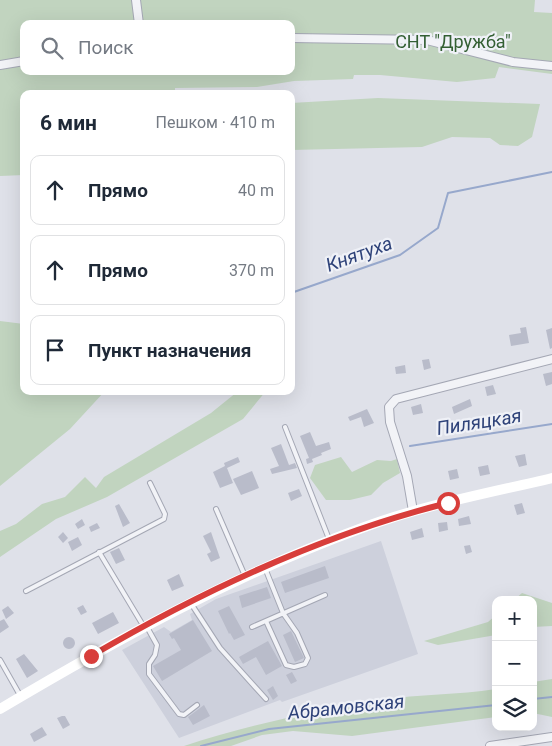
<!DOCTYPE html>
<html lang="ru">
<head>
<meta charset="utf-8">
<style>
	:root { --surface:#fff; --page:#f2f2f3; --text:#1f2937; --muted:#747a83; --line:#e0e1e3 }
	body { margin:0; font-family:Roboto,sans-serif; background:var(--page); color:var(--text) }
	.controls { position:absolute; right:15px; bottom:15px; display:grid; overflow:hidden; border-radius:10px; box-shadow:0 5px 20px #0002 }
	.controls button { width:45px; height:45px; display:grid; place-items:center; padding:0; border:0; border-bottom:1px solid var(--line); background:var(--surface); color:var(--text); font:25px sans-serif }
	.stop { position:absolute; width:15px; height:15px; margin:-11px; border:4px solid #d83e3b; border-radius:50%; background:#fff }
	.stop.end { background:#d83e3b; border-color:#fff; box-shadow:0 1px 5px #0008 }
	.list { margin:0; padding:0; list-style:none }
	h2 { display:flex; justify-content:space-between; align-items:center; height:65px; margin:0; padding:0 20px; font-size:21px }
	h2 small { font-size:16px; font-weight:400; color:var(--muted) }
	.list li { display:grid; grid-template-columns:32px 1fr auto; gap:15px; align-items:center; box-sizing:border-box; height:70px; margin:0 10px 10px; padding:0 10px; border:1px solid var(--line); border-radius:10px }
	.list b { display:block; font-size:19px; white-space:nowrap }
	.list em { font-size:16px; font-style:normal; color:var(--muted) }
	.icon { flex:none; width:28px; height:28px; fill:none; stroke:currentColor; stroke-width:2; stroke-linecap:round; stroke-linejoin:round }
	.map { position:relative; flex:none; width:552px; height:746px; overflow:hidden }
	.search { position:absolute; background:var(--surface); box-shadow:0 5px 20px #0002; left:20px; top:20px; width:275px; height:55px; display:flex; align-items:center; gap:12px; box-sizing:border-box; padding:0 18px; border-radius:10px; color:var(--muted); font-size:19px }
	.panel { position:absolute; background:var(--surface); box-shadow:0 5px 20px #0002; left:20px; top:90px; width:275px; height:305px; border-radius:10px }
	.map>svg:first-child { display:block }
</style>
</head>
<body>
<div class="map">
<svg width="552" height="746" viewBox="0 0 552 746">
	<rect width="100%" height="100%" fill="#dfe1e9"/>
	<path fill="#cdd0dc" d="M381,541L418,654L282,702L280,700L179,738L122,650L164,627L171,632L192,620L190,614L216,599Z"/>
	<path fill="#c1d4bf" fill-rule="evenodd" d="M0,0H535L534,12L552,13V74L499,67L495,78L457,82L380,75H354L353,79L294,81L257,87L175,88V94H24V175L0,176ZM24,24H291V71H24Z
		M378,98L540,104L532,137L518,146L500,145L490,138L452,137L422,147L291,150V103Z
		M0,321L24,324V391H105L70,429L0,486Z
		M266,391L243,419L107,497L56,519L0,557V531L16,524L42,504L65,497L85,477L96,488L104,477L211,413L237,392Z
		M341,457L352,472L377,460L391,461L397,459L400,473L383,483L371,495L350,500H326L310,478L315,465Z
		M522,593L552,603V626L533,627V600H514Z
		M496,615V635L438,645L424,641L488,622Z
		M552,679V717L533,713V682Z
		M496,689V717L352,736L293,731L262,735L231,746H184C247,725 315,711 382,700C419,694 458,695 496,689Z"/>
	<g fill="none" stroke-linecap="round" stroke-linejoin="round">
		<path stroke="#97a8cc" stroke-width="2" d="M291,293L400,255L438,228L448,193L552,172
			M410,446L552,424
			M533,699L552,697
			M201,746L269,729L496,705"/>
	</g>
	<path fill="#b9bcca" d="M526,327L529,343L511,346L509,335L521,333L520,328Z
		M552,328V348L550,349L546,330Z
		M429,359L431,368L424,370L422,360Z
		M405,365L406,373L396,374L395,367Z
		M552,372V384L546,386L543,374Z
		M493,385L496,394L487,396L485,387Z
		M470,399L472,406L454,414L452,407Z
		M421,404L423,413L413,415L411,407Z
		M367,409L374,423L364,427L361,417L350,421L348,417Z
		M310,432L316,446L329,442L331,449L321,453L322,455L312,459L313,462L307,464L306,459L309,458L300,436Z
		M281,444L289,465L295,463L297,468L272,474L270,469L279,466L271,448Z
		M525,454L527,465L519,467L515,456Z
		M238,457L240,462L227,468L233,483L220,488L213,472L225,466L224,463Z
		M488,465L490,474L480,476L478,467Z
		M457,469L459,478L450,480L448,471Z
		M252,471L259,488L241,495L233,479Z
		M299,489L302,496L291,501L288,493Z
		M522,503L525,513L517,515L514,505Z
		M119,504L130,523L123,527L115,506Z
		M469,516L471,524L459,526L458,519Z
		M82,519L85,525L78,529L75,524Z
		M447,522L448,530L439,532L438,523Z
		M97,523L100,528L91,532L89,527Z
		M422,528L424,537L412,540L410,532Z
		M63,532L68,538L63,543L58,537Z
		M211,532L220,558L211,562L207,554L211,552L203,536Z
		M78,537L82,545L72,551L68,542Z
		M470,545L472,552L466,554L464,546Z
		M119,548L125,560L116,564L110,552Z
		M325,566L329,578L285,593L281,582Z
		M179,574L184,586L172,591L167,580Z
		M267,587L271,598L242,608L239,596Z
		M83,605L87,612L81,615L77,608Z
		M8,606L14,613L6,619L2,610Z
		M229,606L245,635L234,640L230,633L229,634L218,611Z
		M113,612L119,623L98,634L92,623Z
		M4,619L9,627L0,633V621Z
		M193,620L212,651L162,681L153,666L181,650L174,638L172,639L169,634Z
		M291,631L304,658L295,662L283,635Z
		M63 643a6 6 0 1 1 12 0a6 6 0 1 1-12 0Z
		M268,641L282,666L266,675L256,657L243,664L239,657Z
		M24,654L38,671L27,678L16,659Z
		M292,672L297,681L291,684L286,675Z
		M273,686L278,696L273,700L267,690Z
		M204,705L210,716L193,725L188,717Z
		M62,716H65L70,725L63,729L57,718Z
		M42,727L47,735L34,742L30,734Z"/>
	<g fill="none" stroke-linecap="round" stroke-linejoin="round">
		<g stroke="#a4a7b4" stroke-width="6">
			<path id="lane" d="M285,427L329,539
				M216,509L245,576
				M99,552L144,627
				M265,568L283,613L297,633L308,658L305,664L294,667L286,665L266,621
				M26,591L164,519L165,514L150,483
				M192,605L220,648L266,699
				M147,627L157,645L155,655L149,664V674L179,714L184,715L197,705
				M252,627L325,595
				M0,660L21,697"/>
		</g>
		<g stroke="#a4a7b4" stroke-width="10">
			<path id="street" d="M136,0L139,24
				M291,38L427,40L513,62L552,66
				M0,65L24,61
				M413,511L407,476L390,422L389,407L396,399L552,359
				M490,746L552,737"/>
		</g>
		<use href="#lane" stroke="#f2f3f7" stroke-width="4"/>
		<use href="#street" stroke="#f2f3f7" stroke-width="8"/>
		<path stroke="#fff" stroke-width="10" d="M0,709C116,640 234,575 362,528C423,505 489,493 552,478"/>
	</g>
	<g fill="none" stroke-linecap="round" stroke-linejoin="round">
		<path stroke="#d83e3b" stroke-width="6" d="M91,656C202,591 323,534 448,503"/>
	</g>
	<g text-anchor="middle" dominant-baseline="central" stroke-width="4.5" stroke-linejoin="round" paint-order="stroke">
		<g font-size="18" fill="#335f33" stroke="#eff1f7">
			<text x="453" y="41">СНТ "Дружба"</text>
		</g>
		<g font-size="19" font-style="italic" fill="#2e4279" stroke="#eff1f7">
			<text transform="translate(359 254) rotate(-20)">Княтуха</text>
			<text transform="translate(479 422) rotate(-9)">Пиляцкая</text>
			<text transform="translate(346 707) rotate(-6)">Абрамовская</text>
		</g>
	</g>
</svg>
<div class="controls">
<button>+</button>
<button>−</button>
<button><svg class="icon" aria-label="layers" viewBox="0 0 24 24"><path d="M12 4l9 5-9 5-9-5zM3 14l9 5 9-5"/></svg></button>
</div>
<div class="stop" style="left:448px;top:503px"></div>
<div class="stop end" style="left:91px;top:656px"></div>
<div class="search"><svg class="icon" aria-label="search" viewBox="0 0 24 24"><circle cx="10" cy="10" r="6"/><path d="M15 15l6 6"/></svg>Поиск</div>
<section class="panel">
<h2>6 мин<small>Пешком · 410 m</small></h2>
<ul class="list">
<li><svg class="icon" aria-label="ahead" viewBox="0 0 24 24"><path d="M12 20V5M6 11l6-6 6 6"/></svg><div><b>Прямо</b></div><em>40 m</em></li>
<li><svg class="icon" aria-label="ahead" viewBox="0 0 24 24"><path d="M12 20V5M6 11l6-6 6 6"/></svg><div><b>Прямо</b></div><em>370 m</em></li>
<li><svg class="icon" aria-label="arrive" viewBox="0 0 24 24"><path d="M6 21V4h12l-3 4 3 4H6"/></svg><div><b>Пункт назначения</b></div></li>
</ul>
</section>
</div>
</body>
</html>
